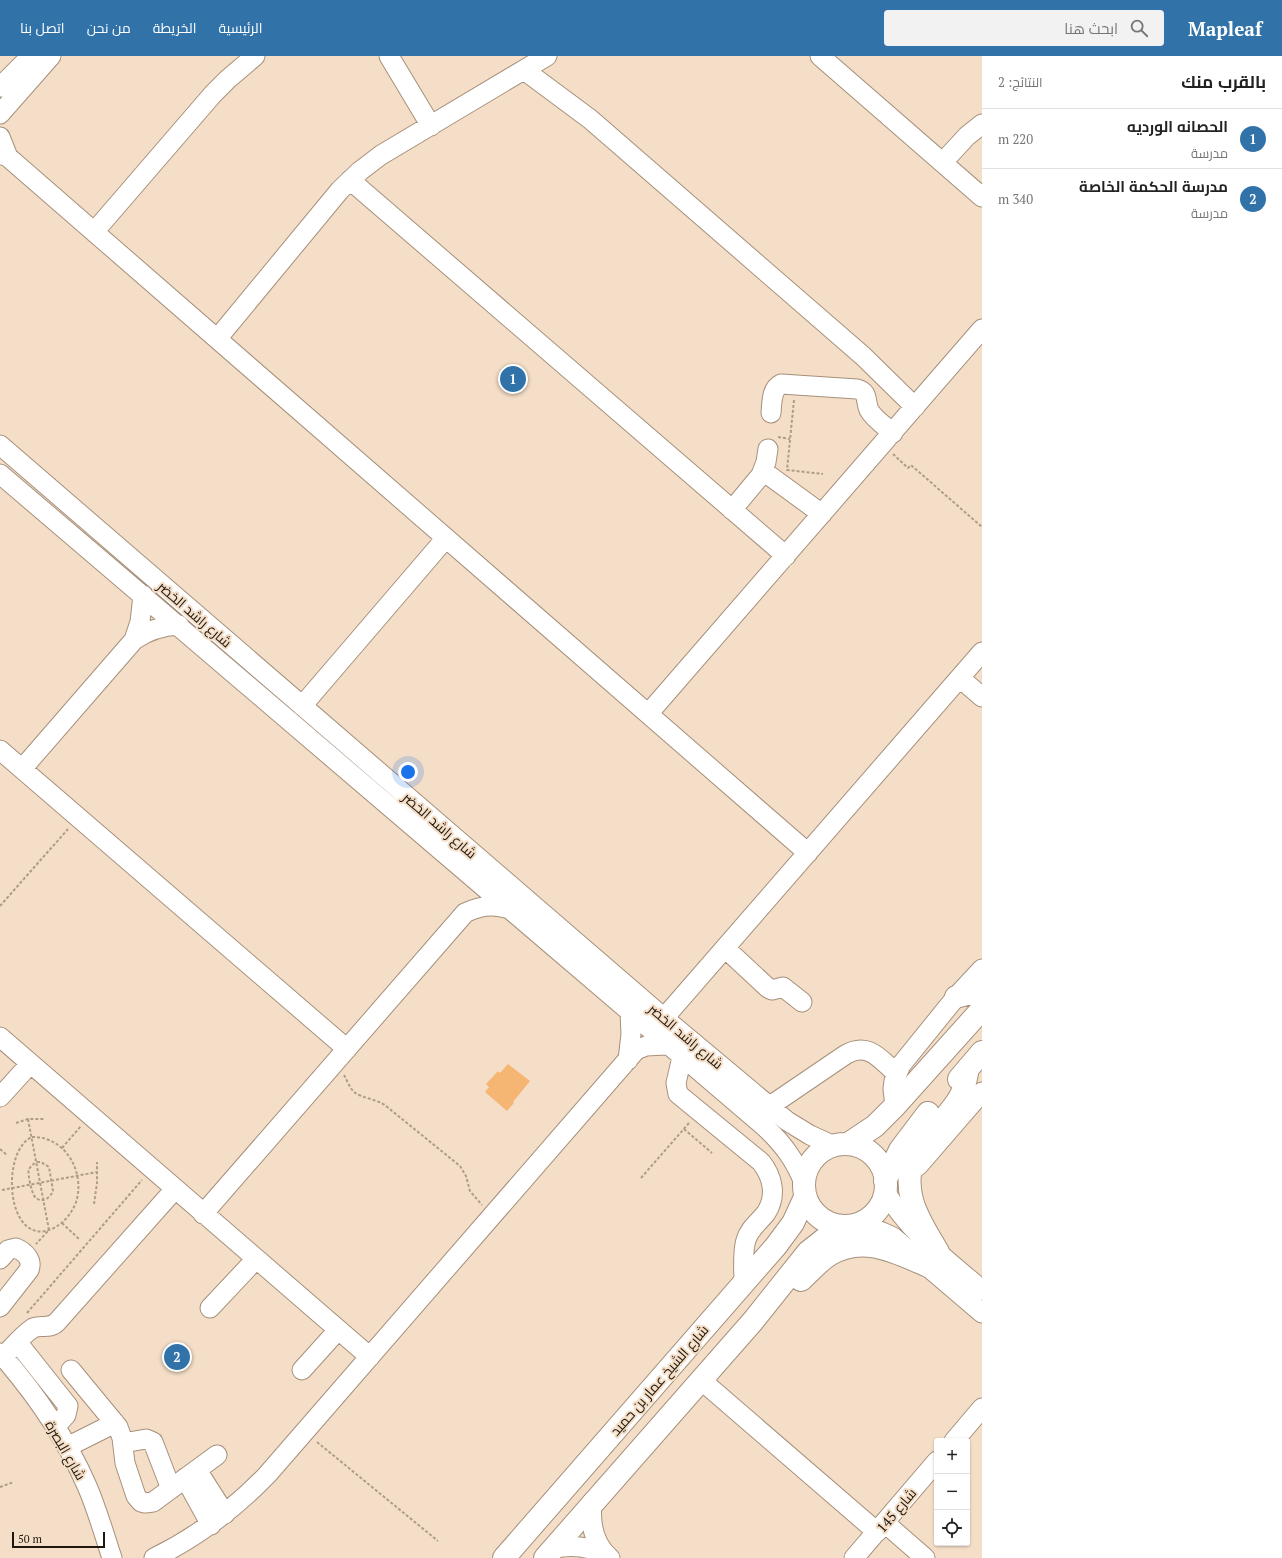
<!DOCTYPE html>
<html lang="ar">
<head>
<meta charset="utf-8">
<style>
	:root { --surface:#fff; --page:#f2f2f2; --text:#222; --muted:#767676; --line:#e0e0e0; --accent:#3173a9 }
	body { margin:0; font-family:"PT Serif",Cairo,serif; background:var(--page); color:var(--text); direction:rtl }
	.controls { position:absolute; right:12px; bottom:12px; display:grid; overflow:hidden; border-radius:4px; box-shadow:0 1px 3px #0004 }
	.controls button { width:36px; height:36px; display:grid; place-items:center; padding:0; border:0; border-bottom:1px solid var(--line); background:var(--surface); color:var(--text); font:20px sans-serif }
	.scale { position:absolute; left:12px; bottom:10px; width:93px; box-sizing:border-box; padding-left:4px; border:2px solid #1f170e; border-top:0; font-size:11px; line-height:14px; white-space:nowrap; color:#1f170e; -webkit-text-stroke:3px #f5dec7; paint-order:stroke }
	.you { position:absolute; left:408px; top:716px; width:14px; height:14px; margin:-10px; border:3px solid #fff; border-radius:50%; background:#1a73e8; box-shadow:0 0 0 6px #1a73e833 }
	.badge { display:grid; place-items:center; width:26px; height:26px; border-radius:50%; background:var(--accent); color:#fff; font-size:13px; font-weight:700 }
	.pin { position:absolute; translate:-50% -50%; border:2px solid #fff; box-shadow:0 1px 4px #0006 }
	.list { margin:0; padding:0; list-style:none }
	h2 { display:flex; justify-content:space-between; align-items:center; height:52px; margin:0; padding:0 16px; font-size:17px }
	h2 small { font-size:13px; font-weight:400; color:var(--muted) }
	.list li { display:grid; grid-template-columns:26px 1fr auto; gap:12px; align-items:center; box-sizing:border-box; height:60px; padding:0 16px; border-top:1px solid var(--line) }
	.list b { display:block; font-size:15px; white-space:nowrap }
	.list p { margin:0; font-size:13px; white-space:nowrap; color:var(--muted) }
	.list em { font-size:13px; font-style:normal; color:var(--muted) }
	.icon { flex:none; width:22px; height:22px; fill:none; stroke:currentColor; stroke-width:2; stroke-linecap:round; stroke-linejoin:round }
	.map { position:relative; flex:none; width:982px; height:1502px; overflow:hidden; direction:ltr }
	header { display:flex; align-items:center; gap:24px; box-sizing:border-box; height:56px; padding:0 20px; background:var(--accent); color:#fff }
	header strong { font-size:19px }
	nav { display:flex; gap:22px; margin-inline-start:auto; font-size:14px }
	.search { width:280px; height:36px; background:var(--page); display:flex; align-items:center; gap:10px; box-sizing:border-box; padding:0 14px; border-radius:4px; color:var(--muted); font-size:15px }
	main { display:flex }
	aside { flex:1; background:var(--surface) }
	.map>svg:first-child { display:block }
</style>
</head>
<body>
<header>
<strong>Mapleaf</strong>
<div class="search"><svg class="icon" aria-label="search" viewBox="0 0 24 24"><circle cx="10" cy="10" r="6"/><path d="M15 15l6 6"/></svg>ابحث هنا</div>
<nav><a>الرئيسية</a><a>الخريطة</a><a>من نحن</a><a>اتصل بنا</a></nav>
</header>
<main>
<aside>
<h2>بالقرب منك<small>النتائج: 2</small></h2>
<ul class="list">
<li><span class="badge">1</span><div><b>الحصانه الورديه</b><p>مدرسة</p></div><em>220 m</em></li>
<li><span class="badge">2</span><div><b>مدرسة الحكمة الخاصة</b><p>مدرسة</p></div><em>340 m</em></li>
</ul>
</aside>
<div class="map">
<svg width="982" height="1502" viewBox="0 0 982 1502">
	<rect width="100%" height="100%" fill="#f5dec7"/>
	<path fill="#f5b674" d="M508,1008L530,1025L513,1046L514,1047L507,1055L485,1036L489,1031L486,1028L498,1015L500,1017Z"/>
	<g fill="none" stroke-linecap="round" stroke-linejoin="round">
		<g stroke="#a6907b" stroke-width="21">
			<path id="minor" d="M389,0L431,70
				M820,0L982,141
				M524,14L590,63L863,300L915,351
				M0,31L31,0
				M0,58L51,0
				M0,81L8,101
				M0,98L8,101L808,797
				M943,106L967,80L982,68
				M350,124L786,500
				M94,176L213,38L228,23L255,0
				M217,283L340,134L360,115L381,99L547,0
				M771,357C772,347 771,333 781,328L857,333C869,336 865,345 869,354C874,363 885,370 893,377
				M0,389L664,962L787,1065L810,1079L834,1090
				M763,415L822,458
				M0,418L765,1071C783,1088 795,1104 804,1127
				M732,454L761,419L766,406L768,393
				M134,584L140,566L143,539
				M960,622L982,641
				M302,650L446,482
				M648,658L982,273
				M0,694L347,993
				M22,713L134,584C148,574 162,570 179,569
				M725,892L768,932L772,934L783,931L802,946
				M664,962L982,596
				M0,981L370,1301
				M682,1001L676,1027L678,1038L761,1106C773,1121 777,1140 766,1157C759,1166 749,1173 746,1184C742,1197 744,1214 744,1227
				M628,1004L631,978L630,957
				M0,1041L30,1008
				M770,1050L845,999C868,985 880,1003 896,1017
				M895,1050L893,1033L894,1025L901,1009L956,941L982,913
				M918,1110L982,1036
				M885,1135C909,1176 947,1204 982,1234
				M203,1158L465,857C479,850 491,848 506,852
				M858,1168L882,1176L893,1181L982,1257
				M0,1203L8,1194L16,1192C25,1196 33,1204 29,1214L0,1251
				M210,1252L256,1203
				M18,1287L68,1350L66,1359L55,1371
				M0,1297C34,1336 66,1382 87,1430C97,1453 104,1478 112,1502
				M3,1301C12,1292 22,1279 33,1272C41,1268 49,1274 57,1266L175,1133
				M71,1314L118,1371L122,1382L125,1407L136,1440L141,1446L145,1447L153,1446L217,1399
				M302,1314L338,1274
				M701,1324L877,1476
				M954,1385L982,1352
				M123,1387L146,1383L153,1386L171,1433
				M67,1391L115,1367
				M197,1414L225,1458
				M185,1422L211,1469
				M592,1446C590,1467 593,1488 610,1502
				M885,1467L925,1502
				M552,1493C571,1488 587,1490 605,1498
				M154,1502C197,1481 233,1454 267,1419L636,994L646,990L666,989
				M854,1502L937,1405"/>
		</g>
		<g stroke="#a6907b" stroke-width="24">
			<path id="major" d="M956,941L982,934
				M959,1023L982,996
				M848,1088L875,1070L895,1050L982,953
				M804 1129a41 41 0 1 1 82 0a41 41 0 1 1-82 0Z
				M885,1125L900,1094L928,1057
				M938,1196C929,1180 917,1163 912,1144C899,1093 939,1077 960,1041C965,1032 966,1021 968,1012
				M801,1224C810,1216 818,1206 829,1199C863,1178 895,1196 928,1210
				M504,1502L776,1190L793,1167L805,1141
				M545,1502L753,1265L808,1196L832,1177L846,1170"/>
		</g>
		<path stroke="#ae9c89" stroke-width="2" stroke-dasharray="3 2" stroke-linecap="butt" d="M794,344L787,414L823,418
			M778,381L790,383
			M893,398L908,412L911,409L982,471
			M0,850L68,773
			M344,1019C347,1024 349,1031 354,1036C361,1042 377,1043 386,1050L460,1110L466,1120L470,1135L482,1149
			M28,1063L49,1174L36,1188
			M16,1067L28,1063H45
			M684,1073L712,1097
			M32,1081C66,1080 87,1118 75,1149C70,1159 63,1168 52,1173C6,1192 0,1095 32,1081Z
			M62,1092L81,1070
			M0,1093L7,1099
			M37,1106H41L49,1111L53,1135C50,1142 42,1148 35,1141C32,1138 27,1117 29,1113C31,1110 33,1108 37,1106Z
			M641,1122L689,1067
			M2,1134L97,1116
			M94,1148L97,1127V1106
			M62,1167L79,1183
			M27,1257L142,1124
			M317,1386L438,1485
			M0,1431L14,1426"/>
		<use href="#minor" stroke="#fff" stroke-width="19"/>
		<use href="#major" stroke="#fff" stroke-width="22"/>
	</g>
	<g text-anchor="middle" dominant-baseline="central" stroke-width="4" stroke-linejoin="round" paint-order="stroke">
		<g font-size="14" fill="#1f170e" stroke="#f5dec7">
			<text transform="translate(195 558) rotate(41)">شارع راشد الخضر</text>
			<text transform="translate(440 769) rotate(41)">شارع راشد الخضر</text>
			<text transform="translate(686 980) rotate(40)">شارع راشد الخضر</text>
			<text transform="translate(659 1324) rotate(-49)">شارع الشيخ عمار بن حميد</text>
			<text transform="translate(66 1394) rotate(60)">شارع البصرة</text>
			<text transform="translate(896 1454) rotate(-50)">شارع 145</text>
		</g>
	</g>
</svg>
<div class="controls">
<button>+</button>
<button>−</button>
<button><svg class="icon" aria-label="locate" viewBox="0 0 24 24"><circle cx="12" cy="12" r="6"/><path d="M12 2v4M12 18v4M2 12h4M18 12h4"/></svg></button>
</div>
<div class="scale">50 m</div>
<div class="you"></div>
<div class="pin badge" style="left:513px;top:323px">1</div>
<div class="pin badge" style="left:177px;top:1301px">2</div>
</div>
</main>
</body>
</html>
